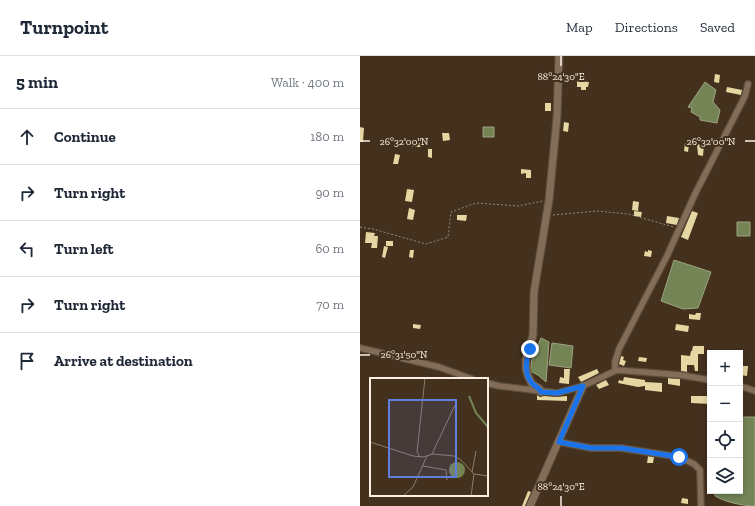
<!DOCTYPE html>
<html lang="en">
<head>
<meta charset="utf-8">
<style>
	:root { --surface:#fff; --page:#f2f2f3; --text:#1f2937; --muted:#747a83; --line:#e0e1e3 }
	body { margin:0; font-family:"Zilla Slab",serif; background:var(--page); color:var(--text) }
	.controls { position:absolute; right:12px; bottom:12px; display:grid; overflow:hidden; border-radius:0px; box-shadow:0 2px 6px #0003 }
	.controls button { width:36px; height:36px; display:grid; place-items:center; padding:0; border:0; border-bottom:1px solid var(--line); background:var(--surface); color:var(--text); font:20px sans-serif }
	.stop { position:absolute; width:12px; height:12px; margin:-9px; border:3px solid #1a73e8; border-radius:50%; background:#fff }
	.stop.end { background:#1a73e8; border-color:#fff; box-shadow:0 1px 4px #0008 }
	.list { margin:0; padding:0; list-style:none }
	h2 { display:flex; justify-content:space-between; align-items:center; height:52px; margin:0; padding:0 16px; font-size:17px }
	h2 small { font-size:13px; font-weight:400; color:var(--muted) }
	.list li { display:grid; grid-template-columns:26px 1fr auto; gap:12px; align-items:center; box-sizing:border-box; height:56px; padding:0 16px; border-top:1px solid var(--line) }
	.list b { display:block; font-size:15px; white-space:nowrap }
	.list em { font-size:13px; font-style:normal; color:var(--muted) }
	.icon { flex:none; width:22px; height:22px; fill:none; stroke:currentColor; stroke-width:2; stroke-linecap:round; stroke-linejoin:round }
	.map { position:relative; flex:none; width:395px; height:450px; overflow:hidden }
	header { display:flex; align-items:center; gap:24px; box-sizing:border-box; height:56px; padding:0 20px; background:var(--surface); border-bottom:1px solid var(--line) }
	header strong { font-size:19px }
	nav { display:flex; gap:22px; margin-inline-start:auto; font-size:14px }
	main { display:flex }
	aside { flex:1; background:var(--surface) }
	.map>svg:first-child { display:block }
</style>
</head>
<body>
<header>
<strong>Turnpoint</strong>
<nav><a>Map</a><a>Directions</a><a>Saved</a></nav>
</header>
<main>
<aside>
<h2>5 min<small>Walk · 400 m</small></h2>
<ul class="list">
<li><svg class="icon" aria-label="ahead" viewBox="0 0 24 24"><path d="M12 20V5M6 11l6-6 6 6"/></svg><div><b>Continue</b></div><em>180 m</em></li>
<li><svg class="icon" aria-label="right" viewBox="0 0 24 24"><path d="M7 20v-9h11M14 6l5 5-5 5"/></svg><div><b>Turn right</b></div><em>90 m</em></li>
<li><svg class="icon" aria-label="left" viewBox="0 0 24 24"><path d="M17 20v-9H6M10 6l-5 5 5 5"/></svg><div><b>Turn left</b></div><em>60 m</em></li>
<li><svg class="icon" aria-label="right" viewBox="0 0 24 24"><path d="M7 20v-9h11M14 6l5 5-5 5"/></svg><div><b>Turn right</b></div><em>70 m</em></li>
<li><svg class="icon" aria-label="arrive" viewBox="0 0 24 24"><path d="M6 21V4h12l-3 4 3 4H6"/></svg><div><b>Arrive at destination</b></div></li>
</ul>
</aside>
<div class="map">
<svg width="395" height="450" viewBox="0 0 395 450">
	<rect width="100%" height="100%" fill="#43301d"/>
	<path fill="#748455" stroke="#9da480" d="M345,26L356,34L353,46L360,54L357,67L340,64V61L331,56L332,52L328,51Z
		M123,71H134V81H123Z
		M377,166H390V180H377Z
		M314,204L351,216L338,252L323,253L301,245Z
		M181,282L189,286L186,326L178,319L170,315L172,303Z
		M192,287L213,290L211,312L189,309Z
		M385,361H395V450C383,450 365,446 355,440V435H380V362Z"/>
	<path fill="#e5d7a2" d="M355,18L360,19L359,27L354,26Z
		M217,25L229,26L228,31H226V34H221V31H217Z
		M367,31L382,34L381,39L366,36Z
		M185,47H191V55H185Z
		M204,66L209,67L208,76L203,75Z
		M0,71L4,72L3,86H0Z
		M82,77H89L90,84L83,85Z
		M52,83L62,84L61,91H52Z
		M325,87L329,88L328,96L324,95Z
		M337,88L344,89L343,100L338,99Z
		M68,93H72V102L68,101Z
		M35,98L40,99L38,108H33Z
		M161,113L171,114V122H166V117L161,118Z
		M47,133L54,134L52,146L45,145Z
		M273,145L279,146L278,155L272,154Z
		M49,152L55,154L53,164L47,163Z
		M274,155L282,156L281,161L274,160Z
		M332,155L338,157L328,184L321,181Z
		M97,159H107L106,165L97,164Z
		M307,160L319,162L317,169L306,167Z
		M6,176L15,177L14,180H18L17,192H11L12,187H5Z
		M26,185H33V190H26Z
		M24,190L28,191L25,202L22,201Z
		M50,194H54L53,202L49,201Z
		M288,194L292,195L291,201L284,200L285,195L288,196Z
		M336,257H341L340,264L329,263V258L335,259Z
		M53,268L61,269L60,273L53,272Z
		M316,268L329,270L328,276L315,274Z
		M333,290H344V298H338V315H335L334,309H327V316L321,315V299L330,300L331,295H332Z
		M261,300L264,301L263,304L266,305L264,310L259,308Z
		M279,301L287,302L286,306L278,305Z
		M380,310H388L387,320L380,319Z
		M204,313H210L209,328L199,327L200,321L204,322Z
		M237,313L239,317L221,326L218,321Z
		M264,321L285,324V326L302,327V336L285,334V330L278,331L258,327L259,324L263,325Z
		M308,322L320,323V330L308,328Z
		M246,324L249,329L239,333L236,329Z
		M177,339L180,341L184,340L197,341L207,340V345L177,344Z
		M331,340H350V348L331,347Z
		M288,400L294,401L293,407H287Z
		M168,435L171,436L165,450H162Z
		M322,442L328,443V448L321,447Z"/>
	<g fill="none" stroke-linecap="round" stroke-linejoin="round">
		<g stroke="#5c4c3b" stroke-width="8">
			<path id="minor" d="M0,292L79,311L112,323
				M255,315V306L259,293L307,200L335,138L385,40L388,28
				M127,327L139,330L197,337L223,330L257,314L320,319L350,324
				M380,330L395,335
				M199,386L231,392H261L319,401L334,408L340,414L341,450"/>
		</g>
		<g stroke="#5c4c3b" stroke-width="9">
			<path id="tertiary" d="M181,336L180,333L172,328L168,320L166,313V303L173,279L174,236L189,144L197,61L199,0
				M170,450L223,330"/>
		</g>
		<path stroke="#998a7a" stroke-width="1" stroke-dasharray="2 2" stroke-linecap="butt" d="M193,159L237,155L268,158L314,171
			M0,171L13,173L66,188L88,181L91,156L116,147L158,150L183,145"/>
		<use href="#minor" stroke="#836d59" stroke-width="5.5"/>
		<use href="#tertiary" stroke="#836d59" stroke-width="7"/>
	</g>
	<g fill="none" stroke-linecap="round" stroke-linejoin="round">
		<path stroke="#1a73e8" stroke-width="5" d="M170,293C166,304 163,317 172,327C175,331 179,331 181,336L197,337L223,330L199,386L231,392H261L319,401"/>
	</g>
	<path fill="none" stroke="#fcf0e4" stroke-width="1.5" d="M201,0V10M0,85H10M385,85H395M0,299H10M201,440V450"/>
	<g transform="translate(10 322)">
		<rect width="118" height="118" fill="#43301d"/>
		<path d="M79 92a8 8 0 1 1 16 0a8 8 0 1 1-16 0Z" fill="#748455"/>
		<path fill="none" stroke="#748455" stroke-width="2" d="M99,18L106,35L118,49"/>
		<path fill="none" stroke="#8d7d6d" stroke-width="1" d="M0,64L43,78L53,79L63,76L84,78L91,82L104,96L118,98M62,76L85,27M50,79L47,74L55,0M53,88L76,92L77,102M102,94L106,73M33,118L43,109L57,78M101,118L104,96"/>
		<path fill="#607fdc" fill-opacity="0.15" stroke="#607fdc" stroke-width="2" d="M19,22H86V99H19Z"/>
		<rect width="118" height="118" fill="none" stroke="#fcf0e4" stroke-width="2"/>
	</g>
	<g font-size="10" text-anchor="middle" fill="#fcf0e4" stroke="#43301d" stroke-width="4" stroke-linejoin="round" paint-order="stroke">
		<text x="201" y="24">88°24'30"E</text>
		<text x="44" y="89">26°32'00"N</text>
		<text x="351" y="89">26°32'00"N</text>
		<text x="44" y="302">26°31'50"N</text>
		<text x="201" y="434">88°24'30"E</text>
	</g>
</svg>
<div class="controls">
<button>+</button>
<button>−</button>
<button><svg class="icon" aria-label="locate" viewBox="0 0 24 24"><circle cx="12" cy="12" r="6"/><path d="M12 2v4M12 18v4M2 12h4M18 12h4"/></svg></button>
<button><svg class="icon" aria-label="layers" viewBox="0 0 24 24"><path d="M12 4l9 5-9 5-9-5zM3 14l9 5 9-5"/></svg></button>
</div>
<div class="stop" style="left:319px;top:401px"></div>
<div class="stop end" style="left:170px;top:293px"></div>
</div>
</main>
</body>
</html>
